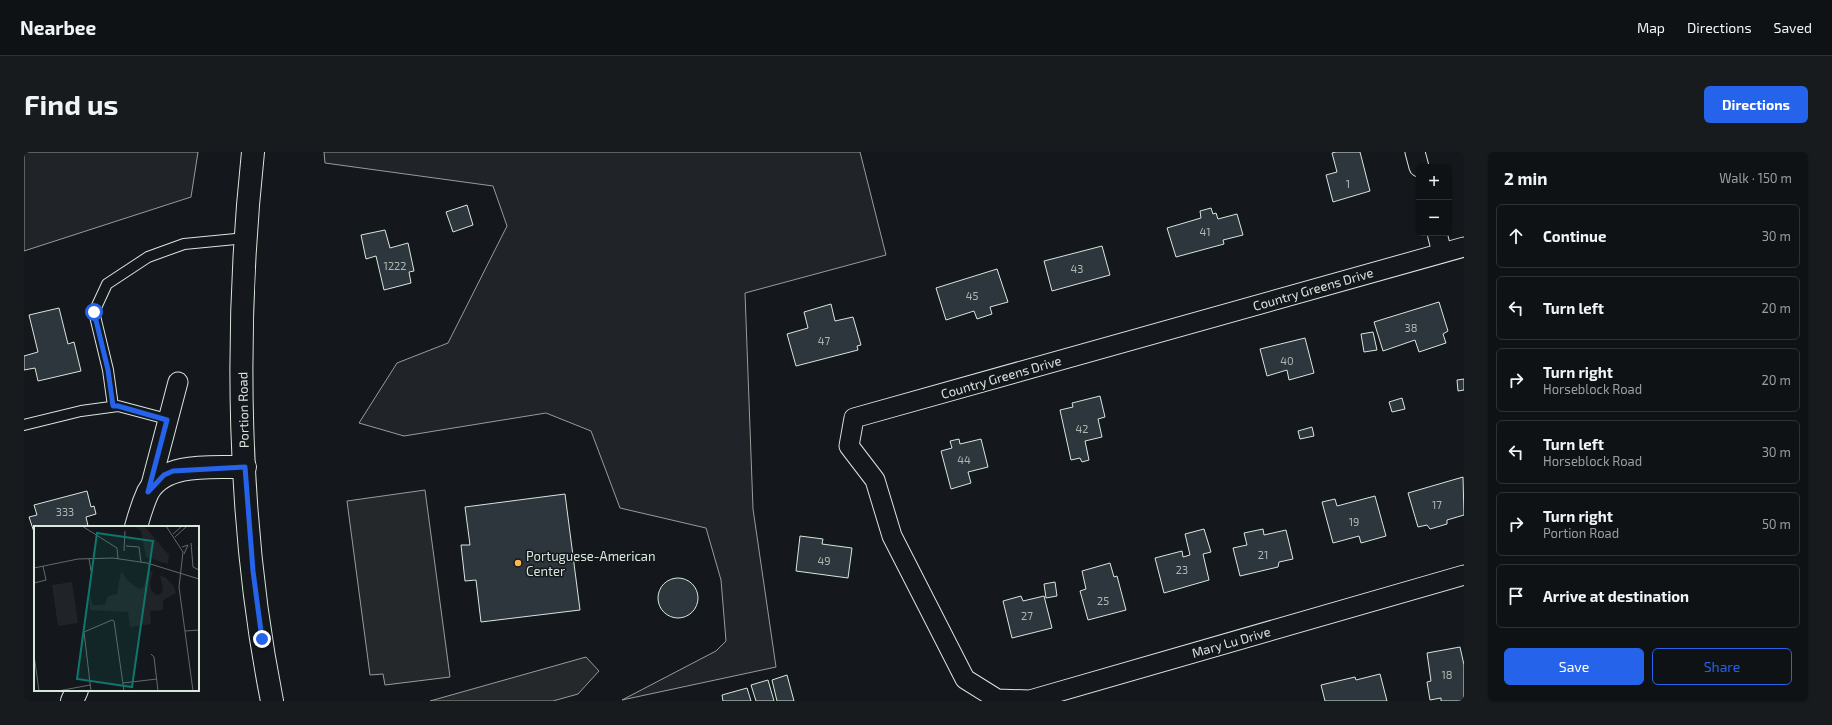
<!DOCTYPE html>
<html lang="en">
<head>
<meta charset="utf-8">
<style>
	:root { --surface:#0f1215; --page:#181b1e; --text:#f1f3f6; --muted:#9b9ea0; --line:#2f3234; --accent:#2563eb }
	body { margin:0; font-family:"Exo 2",sans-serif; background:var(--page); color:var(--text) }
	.controls { position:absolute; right:12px; top:12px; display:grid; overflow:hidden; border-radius:6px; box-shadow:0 1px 3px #0004 }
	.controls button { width:36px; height:36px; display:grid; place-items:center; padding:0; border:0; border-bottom:1px solid var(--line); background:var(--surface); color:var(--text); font:20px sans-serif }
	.stop { position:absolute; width:12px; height:12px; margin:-9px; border:3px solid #2563eb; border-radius:50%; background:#fff }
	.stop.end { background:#2563eb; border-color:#fff; box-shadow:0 1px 4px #0008 }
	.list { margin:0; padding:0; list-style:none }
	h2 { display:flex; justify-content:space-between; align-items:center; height:52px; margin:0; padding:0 16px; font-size:17px }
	h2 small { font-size:13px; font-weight:400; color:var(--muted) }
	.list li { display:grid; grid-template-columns:26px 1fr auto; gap:12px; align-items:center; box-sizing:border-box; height:64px; margin:0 8px 8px; padding:0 8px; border:1px solid var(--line); border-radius:6px }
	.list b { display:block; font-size:15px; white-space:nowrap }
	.list p { margin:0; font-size:13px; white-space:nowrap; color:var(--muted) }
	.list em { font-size:13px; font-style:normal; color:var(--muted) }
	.actions { display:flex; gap:8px; padding:12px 16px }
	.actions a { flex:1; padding:9px 0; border:1px solid var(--accent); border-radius:6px; text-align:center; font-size:14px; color:var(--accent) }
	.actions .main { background:var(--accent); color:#fff }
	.icon { flex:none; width:22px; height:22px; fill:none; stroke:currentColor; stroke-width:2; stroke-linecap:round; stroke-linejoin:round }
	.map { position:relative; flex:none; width:1440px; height:549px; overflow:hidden; border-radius:6px }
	header { display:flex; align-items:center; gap:24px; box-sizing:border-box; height:56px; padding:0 20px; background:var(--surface); border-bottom:1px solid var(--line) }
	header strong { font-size:19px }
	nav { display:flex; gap:22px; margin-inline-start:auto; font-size:14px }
	.intro { display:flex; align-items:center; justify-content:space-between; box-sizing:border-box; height:96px; padding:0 24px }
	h1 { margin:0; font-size:28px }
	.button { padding:10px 18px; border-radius:6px; background:var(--accent); color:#fff; font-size:14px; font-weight:700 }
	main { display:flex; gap:24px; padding:0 24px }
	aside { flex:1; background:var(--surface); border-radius:6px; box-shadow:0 1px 3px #0004 }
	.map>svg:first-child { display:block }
</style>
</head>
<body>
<header>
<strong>Nearbee</strong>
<nav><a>Map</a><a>Directions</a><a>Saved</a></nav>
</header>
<div class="intro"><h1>Find us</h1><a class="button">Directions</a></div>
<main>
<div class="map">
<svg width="1440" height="549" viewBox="0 0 1440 549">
	<rect width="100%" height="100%" fill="#14181c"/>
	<path fill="#202428" stroke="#939e99" d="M0,0H174L167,45L0,99Z
		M300,0H836L862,103L721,141L729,357L752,515L598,548L692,499L702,489L697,428L682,376L596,356L567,279L522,261L380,284L335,271L373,211L424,191L483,74L469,34L301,11Z"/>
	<path fill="#24282b" stroke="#939e99" d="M401,338L426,525L361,533L359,522L346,523L323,349Z
		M562,505L575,519L554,542L529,549H406Z"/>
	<path fill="#2c363c" stroke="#d8e6dc" d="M1312,0H1336L1346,39L1309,50L1302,23L1313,20L1308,1Z
		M443,53L449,73L429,80L422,60Z
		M1187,56L1189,62L1192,61L1194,67L1213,62L1219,83L1199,88L1200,92L1152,105L1143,76L1177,66L1176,59Z
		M361,78L366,96L384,91L390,119L385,120L387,131L360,138L352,104L342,107L337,83Z
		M1078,94L1086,123L1028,139L1020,109Z
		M973,117L984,150L966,155L968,162L953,167L950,159L922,168L912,136Z
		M1415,150L1424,179L1419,182L1422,191L1395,200L1391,188L1359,199L1350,170Z
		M807,152L811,169L829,165L837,193L833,194L834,198L772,214L763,182L784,176L780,160Z
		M35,156L44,192L50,190L57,219L14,229L11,216L0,218V204L14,200L5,163Z
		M1349,180L1353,198L1340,200L1337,182Z
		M1281,186L1290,221L1265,228L1263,218L1243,224L1236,197Z
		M1440,227V238L1434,239L1433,228Z
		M1076,244L1081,265L1074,267L1078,285L1061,289L1065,308L1058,310L1056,306L1047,308L1036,258L1049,255L1048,251Z
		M1378,246L1381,257L1368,260L1365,250Z
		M1288,275L1290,284L1276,287L1274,279Z
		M935,287L936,292L957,287L964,315L944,320L947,331L927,337L917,299L928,296L926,289Z
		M1439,325L1440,363L1423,368V372L1406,377L1403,373L1394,375L1384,341Z
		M63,339L67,355L70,354L72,362L62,365L64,374L11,375L10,380L5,365L13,363L10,353Z
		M541,342L556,458L457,470L452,428L441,429L437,393H446L441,355Z
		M1351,344L1362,384L1337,391L1335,384L1309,391L1298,350L1311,347L1313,354Z
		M1180,377L1187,400L1179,402L1185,428L1140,441L1131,406L1158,399L1159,405L1166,403L1161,382Z
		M1239,377L1240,383L1262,378L1269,407L1255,410L1254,415L1216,424L1209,396L1223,393L1220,381Z
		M776,384L799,387L798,392L828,396L824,426L772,419Z
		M1086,411L1090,425L1093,424L1102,458L1064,468L1056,439L1062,437L1058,419Z
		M634 446a20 20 0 1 1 40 0a20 20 0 1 1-40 0Z
		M1031,430L1033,444L1022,446L1020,432Z
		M997,444L999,449L1020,444L1028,476L988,486L979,449Z
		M1436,495L1440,513V549H1417V546L1406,548L1403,530L1407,529L1403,501Z
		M1356,522L1363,549H1301L1297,533L1331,525L1332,528Z
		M763,523L770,549H753L748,528Z
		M744,528L750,549H732L727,533Z
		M723,536L727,549H699L698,543Z"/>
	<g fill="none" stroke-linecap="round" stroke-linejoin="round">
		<g stroke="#d8e6dc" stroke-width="12">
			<path id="service" d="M89,254L84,218L70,160L83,132L124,105L160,92L222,86
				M0,273L57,259L94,254L143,267"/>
		</g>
		<g stroke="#d8e6dc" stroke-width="21">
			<path id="minor" d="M1391,0L1395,15
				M1413,81L1418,101
				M1440,95L830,266L825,294L851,328L868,384L941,527L973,547L1006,548L1440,423
				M125,340L154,230"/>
		</g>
		<g stroke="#d8e6dc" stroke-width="24">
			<path id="tertiary" d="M112,375C115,364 119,351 124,340C142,309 190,316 221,315
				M48,549L53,538"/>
		</g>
		<g stroke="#d8e6dc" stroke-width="24">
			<path id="primary" d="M229,0C210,178 213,373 248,549"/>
		</g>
		<use href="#service" stroke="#14181c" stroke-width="10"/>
		<use href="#minor" stroke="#14181c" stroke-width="19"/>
		<use href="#tertiary" stroke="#14181c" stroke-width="22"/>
		<use href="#primary" stroke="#14181c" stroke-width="22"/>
	</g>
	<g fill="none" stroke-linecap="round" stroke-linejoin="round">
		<path stroke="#2563eb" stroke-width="5" d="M70,160L84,218L89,254H94L143,268L124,340L140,323L149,319L221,315L229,419L238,487"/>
	</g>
	<circle fill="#ffb74d" stroke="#14181c" stroke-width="1.5" cx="494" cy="411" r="4"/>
	<g text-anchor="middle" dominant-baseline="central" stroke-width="3" stroke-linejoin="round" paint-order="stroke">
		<g font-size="11" fill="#adbab4">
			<text x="1324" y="31">1</text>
			<text x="1181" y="79">41</text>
			<text x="371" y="113">1222</text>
			<text x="1053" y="116">43</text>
			<text x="948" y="143">45</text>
			<text x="1387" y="175">38</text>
			<text x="800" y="188">47</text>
			<text x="1263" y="208">40</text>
			<text x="1058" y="276">42</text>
			<text x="940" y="307">44</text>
			<text x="1413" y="352">17</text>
			<text x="41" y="359">333</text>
			<text x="1330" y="369">19</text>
			<text x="1239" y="402">21</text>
			<text x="800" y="408">49</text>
			<text x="1158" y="417">23</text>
			<text x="1079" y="448">25</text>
			<text x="1003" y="463">27</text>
			<text x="1423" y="522">18</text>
		</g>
		<g font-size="13" fill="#d8e6dc" stroke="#14181c">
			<text transform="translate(1289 137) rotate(-16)">Country Greens Drive</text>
			<text transform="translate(977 225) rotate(-16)">Country Greens Drive</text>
			<text transform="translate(219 258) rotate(-91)">Portion Road</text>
			<text transform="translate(1207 490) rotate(-16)">Mary Lu Drive</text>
		</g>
		<g font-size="13" fill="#d8e6dc" stroke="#14181c" text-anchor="start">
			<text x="502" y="404">Portuguese-American<tspan x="502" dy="15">Center</tspan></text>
		</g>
	</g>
	<g transform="translate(10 374)">
		<rect width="165" height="165" fill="#14181c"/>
		<path d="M100,0H110L135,29L134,38L112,31L107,5ZM87,45L94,55L105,63L109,62L114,45H119L116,57L117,64L122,69L127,68L129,63L126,50L131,51L140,60L142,67L129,74V84L116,85L117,98L96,101L94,86L56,84L55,67L59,79H66L71,78L74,70L83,68ZM38,56L44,97L24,100L18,59Z" fill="#202428"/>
		<path fill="none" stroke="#626a69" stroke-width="1" d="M48,0L83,22L84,33M132,0L149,26L145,61L159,165M139,8L148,0M141,11L153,0M157,17L159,41L165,44M92,20L105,21L107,36M148,21L154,19L150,28M90,25L91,5M55,32L57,45M0,42L44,33L79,32L113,37L165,53M0,57L12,54L9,40M151,105L165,104M117,128L120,131L124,165M0,129L5,165M89,157L123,153M24,165L56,159M57,165L50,106L78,94L80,95L90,165"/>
		<path fill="#0f766e" fill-opacity="0.15" stroke="#0f766e" stroke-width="2" d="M63,7L119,15L98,161L43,153Z"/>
		<rect width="165" height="165" fill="none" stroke="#d8e6dc" stroke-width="2"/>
	</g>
</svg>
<div class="controls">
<button>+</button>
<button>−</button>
</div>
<div class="stop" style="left:70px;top:160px"></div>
<div class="stop end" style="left:238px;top:487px"></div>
</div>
<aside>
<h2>2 min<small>Walk · 150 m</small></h2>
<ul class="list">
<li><svg class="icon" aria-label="ahead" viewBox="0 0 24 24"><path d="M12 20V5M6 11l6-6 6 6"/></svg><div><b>Continue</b></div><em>30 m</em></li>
<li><svg class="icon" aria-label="left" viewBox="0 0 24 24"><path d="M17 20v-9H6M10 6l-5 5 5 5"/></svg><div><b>Turn left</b></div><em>20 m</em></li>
<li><svg class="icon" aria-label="right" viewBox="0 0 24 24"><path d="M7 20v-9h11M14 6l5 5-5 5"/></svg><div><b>Turn right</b><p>Horseblock Road</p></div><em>20 m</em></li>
<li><svg class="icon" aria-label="left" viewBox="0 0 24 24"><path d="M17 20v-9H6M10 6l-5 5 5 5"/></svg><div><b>Turn left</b><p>Horseblock Road</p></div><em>30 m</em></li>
<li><svg class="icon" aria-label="right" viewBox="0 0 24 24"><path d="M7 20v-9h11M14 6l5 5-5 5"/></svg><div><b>Turn right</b><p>Portion Road</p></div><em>50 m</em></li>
<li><svg class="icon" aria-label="arrive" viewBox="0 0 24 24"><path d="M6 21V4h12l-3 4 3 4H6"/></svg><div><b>Arrive at destination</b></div></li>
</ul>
<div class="actions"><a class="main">Save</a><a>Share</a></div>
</aside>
</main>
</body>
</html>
